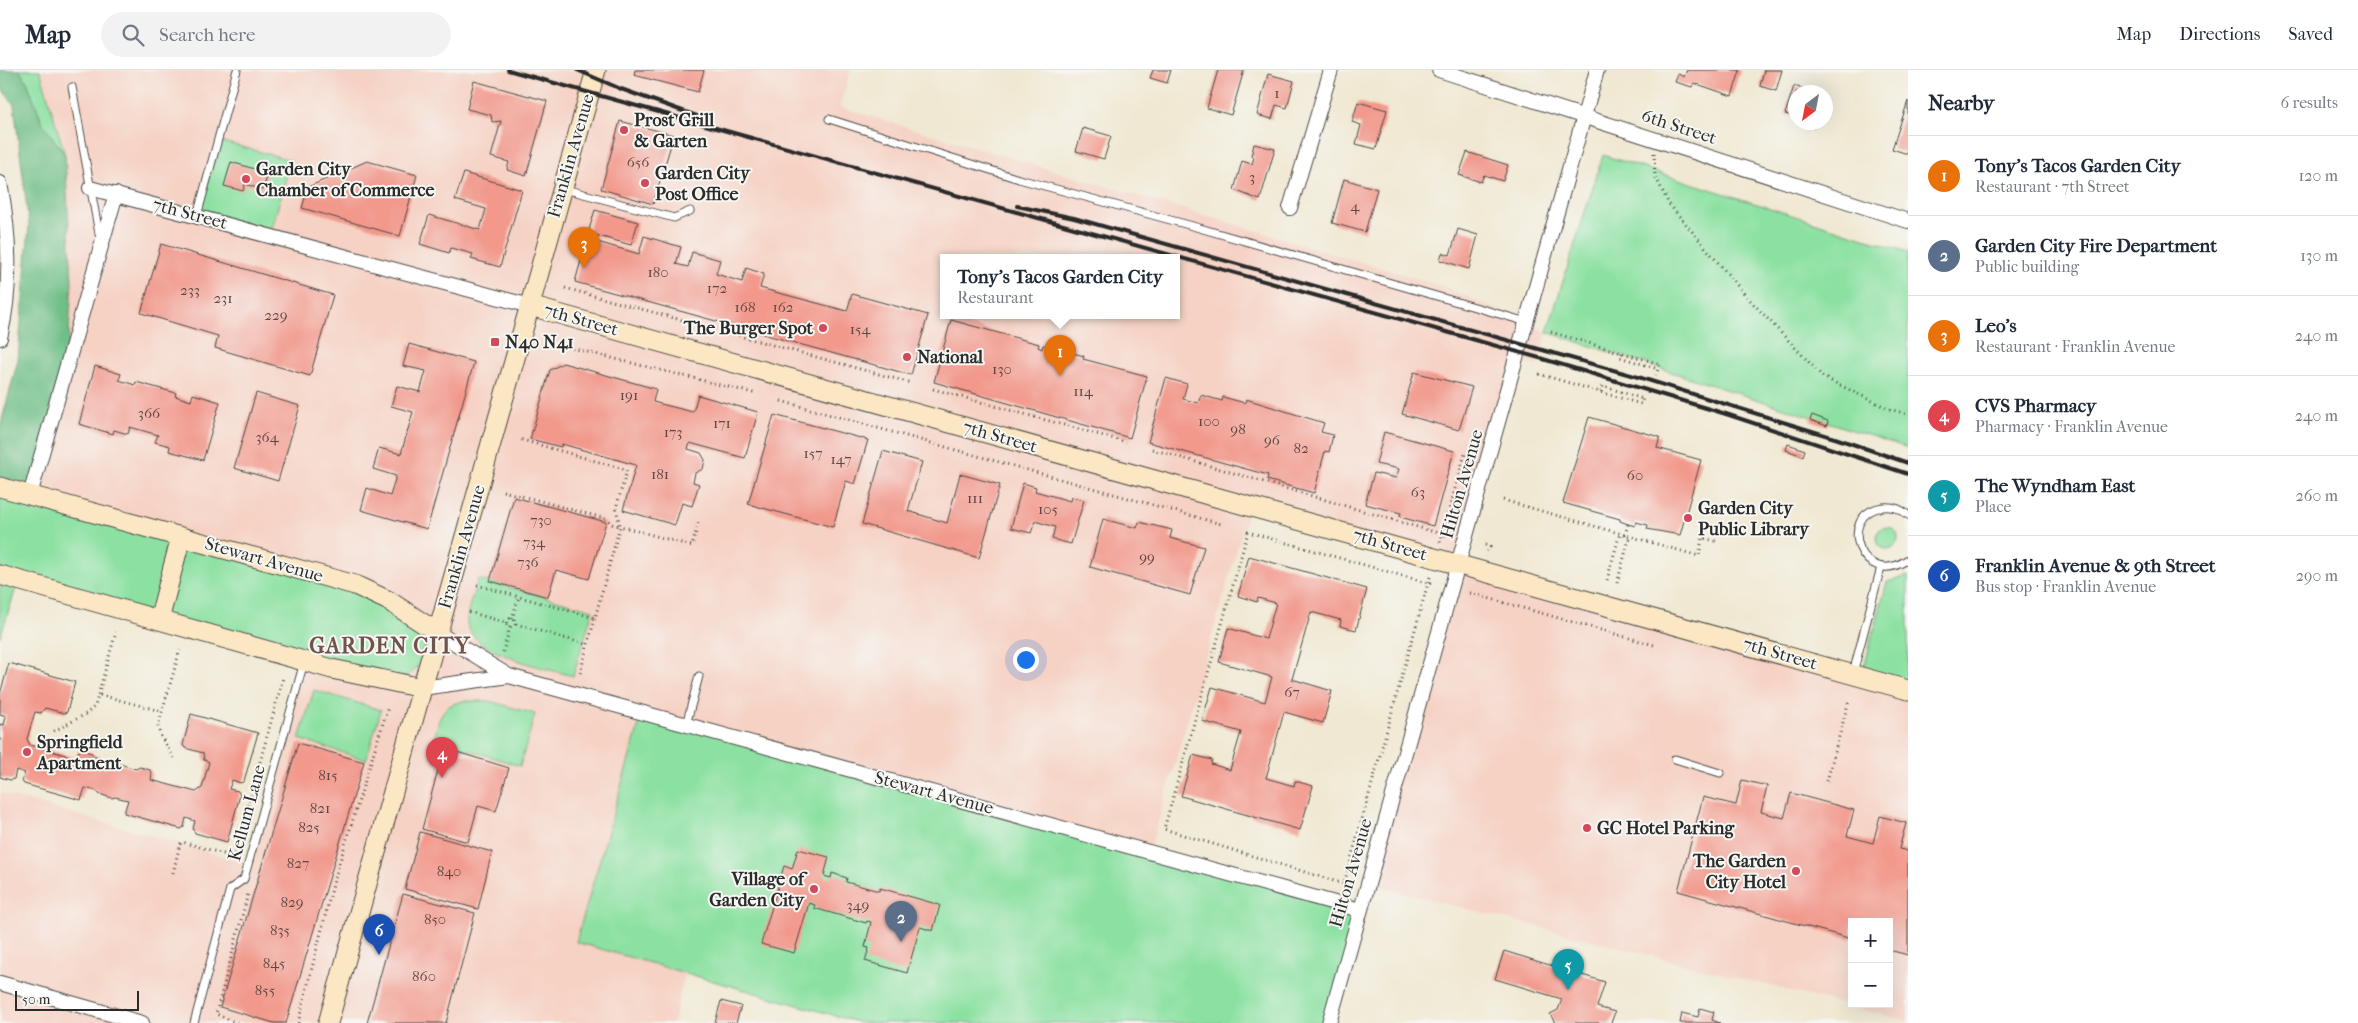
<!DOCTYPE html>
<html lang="en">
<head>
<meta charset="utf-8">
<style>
	:root { --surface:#fff; --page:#f2f2f3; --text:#1f2937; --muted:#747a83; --line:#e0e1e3; --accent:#0b8043 }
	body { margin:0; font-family:"IM FELL French Canon",serif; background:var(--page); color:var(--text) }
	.controls { position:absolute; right:15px; bottom:15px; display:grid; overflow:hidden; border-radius:0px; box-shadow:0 5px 20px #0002 }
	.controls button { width:45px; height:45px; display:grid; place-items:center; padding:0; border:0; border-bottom:1px solid var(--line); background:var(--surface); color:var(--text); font:25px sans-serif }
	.compass { position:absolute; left:1788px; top:15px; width:45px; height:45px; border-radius:50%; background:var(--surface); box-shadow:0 5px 20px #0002; rotate:212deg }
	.scale { position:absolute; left:15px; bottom:12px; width:124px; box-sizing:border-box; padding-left:5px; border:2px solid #2b2b2b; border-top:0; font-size:14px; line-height:18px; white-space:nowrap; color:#2b2b2b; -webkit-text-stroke:4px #f6f6f2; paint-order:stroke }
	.you { position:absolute; left:1025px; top:589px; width:18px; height:18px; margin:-12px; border:4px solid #fff; border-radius:50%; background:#1a73e8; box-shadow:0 0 0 8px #1a73e833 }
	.badge { display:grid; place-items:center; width:32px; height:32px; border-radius:50%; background:var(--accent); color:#fff; font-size:16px; font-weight:700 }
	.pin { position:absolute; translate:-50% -41px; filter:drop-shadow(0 1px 2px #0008) }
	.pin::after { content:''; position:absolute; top:26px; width:18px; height:15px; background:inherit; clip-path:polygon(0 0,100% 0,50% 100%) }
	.popup { position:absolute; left:940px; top:184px; width:240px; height:65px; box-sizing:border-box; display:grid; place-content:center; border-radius:0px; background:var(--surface); filter:drop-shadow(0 1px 4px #0005); font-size:16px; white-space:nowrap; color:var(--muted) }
	.popup b { font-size:19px; color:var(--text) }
	.popup::after { content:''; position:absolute; left:50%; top:100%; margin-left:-10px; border:10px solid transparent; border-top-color:var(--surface) }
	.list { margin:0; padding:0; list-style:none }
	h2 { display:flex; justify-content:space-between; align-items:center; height:65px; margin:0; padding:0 20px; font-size:21px }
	h2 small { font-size:16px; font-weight:400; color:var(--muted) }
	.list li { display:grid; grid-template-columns:32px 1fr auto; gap:15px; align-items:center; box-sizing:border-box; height:80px; padding:0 20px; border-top:1px solid var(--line) }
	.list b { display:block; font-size:19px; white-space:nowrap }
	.list p { margin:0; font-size:16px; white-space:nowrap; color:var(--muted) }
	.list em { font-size:16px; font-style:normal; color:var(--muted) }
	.icon { flex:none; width:28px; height:28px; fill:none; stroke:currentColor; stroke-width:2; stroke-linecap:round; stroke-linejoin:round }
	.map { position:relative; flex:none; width:1908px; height:953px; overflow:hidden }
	header { display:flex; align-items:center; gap:30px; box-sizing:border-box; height:70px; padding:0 25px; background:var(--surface); border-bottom:1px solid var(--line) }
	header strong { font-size:24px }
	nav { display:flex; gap:28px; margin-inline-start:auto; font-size:18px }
	.search { width:350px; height:45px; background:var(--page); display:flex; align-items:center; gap:12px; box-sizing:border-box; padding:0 18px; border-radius:28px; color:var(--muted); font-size:19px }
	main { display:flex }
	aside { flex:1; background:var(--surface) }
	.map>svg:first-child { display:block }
</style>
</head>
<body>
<header>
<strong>Map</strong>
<div class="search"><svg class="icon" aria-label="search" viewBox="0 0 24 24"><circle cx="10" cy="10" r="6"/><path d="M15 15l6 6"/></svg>Search here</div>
<nav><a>Map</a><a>Directions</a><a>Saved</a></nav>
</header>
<main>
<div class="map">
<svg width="1908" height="953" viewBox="0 0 1908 953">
	<rect width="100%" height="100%" fill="#f6f6f2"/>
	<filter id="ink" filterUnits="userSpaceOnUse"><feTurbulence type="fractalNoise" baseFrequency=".02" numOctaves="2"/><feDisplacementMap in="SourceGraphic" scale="10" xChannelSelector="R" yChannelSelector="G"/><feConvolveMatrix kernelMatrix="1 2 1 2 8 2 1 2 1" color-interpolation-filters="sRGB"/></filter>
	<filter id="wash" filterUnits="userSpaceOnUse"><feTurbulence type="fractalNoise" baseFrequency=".0096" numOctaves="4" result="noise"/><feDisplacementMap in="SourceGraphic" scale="20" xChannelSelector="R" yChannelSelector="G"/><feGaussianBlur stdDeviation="1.12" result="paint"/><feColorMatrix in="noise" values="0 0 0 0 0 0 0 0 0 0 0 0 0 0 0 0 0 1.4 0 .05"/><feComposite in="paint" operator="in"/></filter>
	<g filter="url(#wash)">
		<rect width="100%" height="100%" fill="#f0e8d2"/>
		<path fill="#f6d2c4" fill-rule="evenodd" d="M0,0H851L839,37L1448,218L1547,262L1538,296L1515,288L1458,494L1908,621V951L1369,814L1458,494L1249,438L1149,783L576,872L685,903L673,953H0V723L248,793L304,591L0,416V357L18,290L29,155L14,35L0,16ZM944,187H1176V245H944ZM1852,852H1889V934H1852Z"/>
		<path fill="#8ce1a2" stroke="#5c8666" d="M19,0H40L65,85L43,54L27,12Z
			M219,71L291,90L271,162L199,143Z
			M1603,85L1908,182V378L1547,262Z
			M0,416L395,532L428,563C421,591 424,601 393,611L17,515L0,567Z
			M1876 468a11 11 0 1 1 22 0a11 11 0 1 1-22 0Z
			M1908,506V621L1861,608L1887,512Z
			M478,509L593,540L573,606C548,599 465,582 467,550C467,537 475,522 478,509Z
			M314,620L381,640L366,690L299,669Z
			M463,631H489L535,644L520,696L434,669C440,648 439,636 463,631Z
			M643,641L1360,840L1328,953H861L576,872Z"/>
		<path fill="#71bf88" stroke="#4e755a" d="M0,0H19L27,12L43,54L65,85L72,212L66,313L39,427L0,416V357L18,290L29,155L14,35L0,16Z"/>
		<g id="blocks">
			<path fill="#f2998c" d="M635,0H704L698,22L634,5Z
				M1153,0H1171L1167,13L1150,8Z
				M1218,0H1244L1231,45L1207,38Z
				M1687,0H1739L1740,1L1732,26L1694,13L1692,17L1675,12L1678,4L1684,7Z
				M1764,0H1782L1776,21L1760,16Z
				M1268,4L1294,11L1287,38L1276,35L1272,49L1257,45Z
				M474,11L547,31L526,106L507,100L509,92L491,87L501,51L492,52L491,45L467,39Z
				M1794,16L1814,22H1796V47L1785,44Z
				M1908,31V84L1892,79Z
				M1358,32L1387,40L1376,79L1356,74L1361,55L1352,52Z
				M620,51L674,65L653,134L601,119Z
				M1800,52H1816L1814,58Z
				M1083,58L1111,66L1104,89L1076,81Z
				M1254,74L1275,79L1260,130L1234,120L1242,91L1252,94L1254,87L1251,86Z
				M1467,82L1508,95L1503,111L1484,105L1481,112L1459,105Z
				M367,91L417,105L400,166L302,138L308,117Z
				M231,92L268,103L263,120L245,114L243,121L224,116Z
				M464,103L522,120L500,197L471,189L473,184L451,178L449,183L420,174L429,145L480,160L486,139L455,130Z
				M1344,109L1377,119L1365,162L1332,153Z
				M595,140L638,152L631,175L588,163Z
				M1458,159L1478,165L1469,199L1440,190L1442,183L1450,185Z
				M644,166L681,177L676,194L688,197L692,182L720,190L716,204L742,212L746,198L764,204L760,218L847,241L852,224L928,245L911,305L575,212L587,169L639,184Z
				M161,174L333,225L310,306L215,278L218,266L141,243Z
				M951,250L1039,274L1038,277L1042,279L1043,275L1084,286L1083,289L1147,306L1130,368L934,312Z
				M409,274L474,292L427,459L361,440L367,418L390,426L396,406L373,399L379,378L401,384L413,342L391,336L397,316L420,322L426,301L403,296Z
				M563,293L656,319L653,332L693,342L698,325L758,342L745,388L690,373L688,379L701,383L705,390L703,399L695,403L693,412L699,414L692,436L682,433L675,455L623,440L636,395L562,374L561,377L530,369L550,300Z
				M95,296L121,304L119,310L135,315L136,312L176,323L175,326L191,331L193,324L220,332L203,390L169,381L170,376L155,372L158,365L130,357L128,364L114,360L113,364L79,354Z
				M1414,302L1472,317L1459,360L1402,344Z
				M1166,308L1187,314L1183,329L1198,333L1201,325L1222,331L1223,327L1245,333L1246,329L1324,353L1321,362L1333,365L1329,382L1325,381L1314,423L1267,410L1268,405L1148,372Z
				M256,323L300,336L278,411L234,398Z
				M774,345L868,370L855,414L846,411L833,457L748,434Z
				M1812,345L1828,351L1827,356L1810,350Z
				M1589,347L1660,367L1657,378L1701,390L1680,465L1647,459L1648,455L1636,452L1635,456L1628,454L1620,451V449L1563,433Z
				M1384,362L1454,381L1433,456L1400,447L1401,443L1365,434L1374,403L1396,408L1399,399L1376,394Z
				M1788,374L1805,380L1803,386L1786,380Z
				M883,381L922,392L908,441L947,453L960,404L1000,415L979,488L862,454Z
				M1023,413L1036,417L1035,421L1070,431L1071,427L1084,430L1071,474L1052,469L1055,457L1035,451L1031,463L1011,458Z
				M514,427L606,452L589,509L556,500L548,527L490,511Z
				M1103,449L1137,458L1139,452L1172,460L1170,468L1204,477L1190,525L1090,497Z
				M1249,486L1367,519L1356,560L1340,556L1341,550L1311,542L1292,609L1332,621L1323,653L1284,642L1266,708L1294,716L1295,711L1313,716L1300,760L1181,726L1193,685L1212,690L1211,694L1230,700L1241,662L1202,651L1212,617L1265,632L1272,607L1219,592L1228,558L1266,569L1276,533L1258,528L1257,532L1238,526Z
				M9,593L75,612L67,642L64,643L45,638L41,643L35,642L27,669L30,675L76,688L78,682L81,680L92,683L94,686L136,699L140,697L150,700L152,703L151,710L196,722L202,718L209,692L204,690L203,683L185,678L183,675L191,644L258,663L244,711L241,713L232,710L229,719L238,721L240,725L227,772L195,763L193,759L195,751L186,748L184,757L181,759L124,743L128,730L115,727L112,728L99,724L97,721L85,718L81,730L24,714L22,711L25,703L16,700L14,709L10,710L0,707V654L4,655L6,646L0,644V624Z
				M298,673L364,692L286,953H274L220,937Z
				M444,678L509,698L496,741L478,736L468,772L422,759Z
				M1742,710L1767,716L1761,742L1784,748L1791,723L1854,740L1847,766L1873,773L1880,746L1906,753L1899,779L1908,781V885L1889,880V852H1852V869L1678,821L1703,727L1736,735Z
				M420,762L492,782L478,839L405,819Z
				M798,779L829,787L824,806L831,808L832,803L847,808L846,812L879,821L880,818L940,835L933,861L920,857L907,903L865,891L869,878L865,877L871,852L867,851L866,853L814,838L815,835L809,833L794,883L761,874L784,796L792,799Z
				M403,824L475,843L446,953H367Z
				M1504,881L1605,912L1597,937L1615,942L1611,953H1555L1550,944L1558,940L1562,929L1495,909Z
				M721,931L741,936L736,953H715Z
				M1700,938L1714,942L1712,950L1720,953H1680L1682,943L1698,947Z"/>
		</g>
	</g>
	<g filter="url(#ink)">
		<use href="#blocks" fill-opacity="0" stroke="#494744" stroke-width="1"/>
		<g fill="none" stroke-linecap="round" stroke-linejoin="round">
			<g stroke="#494744" stroke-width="9">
				<path id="lane" d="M72,17L100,169
					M829,49L1019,109L1189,155L1527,252
					M565,119L674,148L690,141
					M197,146L237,0
					M1908,445C1901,439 1892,436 1883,437C1834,444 1862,522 1908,489
					M1853,603L1881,497
					M686,655L699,606
					M1675,689L1720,703
					M194,953L230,819L244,809L304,592"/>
			</g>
			<g stroke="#494744" stroke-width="16">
				<path id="street" d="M1439,0L1908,151
					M0,113C10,164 12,217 0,268
					M90,118L530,236
					M1290,138L1331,0
					M30,425L116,124
					M438,563L509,606L1360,840
					M422,618L509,606
					M0,913L142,953
					M1329,953L1597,0"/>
			</g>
			<g stroke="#494744" stroke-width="21">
				<path id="secondary" d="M530,236L1908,620
					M0,417L355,515L389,531L438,563
					M0,505L332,599L422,618
					M159,550L181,467
					M328,953L596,0"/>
			</g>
			<path stroke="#494744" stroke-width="3" stroke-dasharray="1 4" stroke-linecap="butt" d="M1654,83L1655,106L1669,134L1747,227L1823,307L1889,339L1908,344
				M565,218L911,313
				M1551,262L1660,294L1656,305
				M563,276L757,324
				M1622,283L1620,287L1658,299
				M1539,304L1641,334L1644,326
				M933,319L1126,372
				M1601,322L1603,316L1643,329
				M781,331L1221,454
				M1152,379L1448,466
				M503,421L607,449L611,454L620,456L616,438L627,400L519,369
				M1503,430L1699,486L1702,468L1716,471
				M1625,465L1628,454
				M1440,472L1465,384
				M1485,475L1490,477L1487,481
				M1430,507L1428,513L1344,814L1164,759L1248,462L1428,513L1434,514
				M1607,510L1620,463
				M1617,513L1630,466
				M477,515L595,548
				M1470,523L1654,575
				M469,542L507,553
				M506.5 553a4.5 4.5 0 1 1 9 0a4.5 4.5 0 1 1-9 0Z
				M512,549L519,526
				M516,554L588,575
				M503,582L510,557
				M580,603L620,456L692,476L699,451
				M100,625L161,641
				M54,661L86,644L95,636L116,562
				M174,688L160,665L158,656L180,580
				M1827,711L1849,630
				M173,803L180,774L183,772L234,787L283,608
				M237,953L216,944L248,824
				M298,953L335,807L388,637"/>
			<use href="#lane" stroke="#fff" stroke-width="7"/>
			<use href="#street" stroke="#fff" stroke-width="14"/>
			<use href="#secondary" stroke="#fbe7c3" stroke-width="19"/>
			<path stroke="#2b2b2b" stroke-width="4" d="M508,0L1543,289L1726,344L1908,404
				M577,0L621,19L708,50
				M1017,136L1074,148L1638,307L1838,369L1908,393"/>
		</g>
	</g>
	<g fill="#d1495b" stroke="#f6f6f2" stroke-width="2">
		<circle cx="624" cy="60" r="5"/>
		<circle cx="246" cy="109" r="5"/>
		<circle cx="645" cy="113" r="5"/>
		<circle cx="823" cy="258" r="5"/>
		<rect x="490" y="267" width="10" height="10" rx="2.5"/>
		<circle cx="907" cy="287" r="5"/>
		<circle cx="1688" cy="448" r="5"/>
		<circle cx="27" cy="682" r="5"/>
		<circle cx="1587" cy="758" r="5"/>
		<circle cx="1796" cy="801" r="5"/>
		<circle cx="814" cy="819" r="5"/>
	</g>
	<g text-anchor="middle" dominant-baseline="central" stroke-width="4" stroke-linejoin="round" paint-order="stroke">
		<g font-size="15" fill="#5d4643">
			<text x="1277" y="23">1</text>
			<text x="638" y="92">656</text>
			<text x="1252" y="107">3</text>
			<text x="1355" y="136">4</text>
			<text x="658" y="202">180</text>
			<text x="717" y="218">172</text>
			<text x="190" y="220">233</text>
			<text x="223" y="228">231</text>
			<text x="745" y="237">168</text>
			<text x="783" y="237">162</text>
			<text x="276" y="245">229</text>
			<text x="860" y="259">154</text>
			<text x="1002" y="299">130</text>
			<text x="1083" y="321">114</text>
			<text x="629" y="325">191</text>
			<text x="149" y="343">366</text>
			<text x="1209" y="351">100</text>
			<text x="722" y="353">171</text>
			<text x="1238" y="359">98</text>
			<text x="673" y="362">173</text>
			<text x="267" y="367">364</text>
			<text x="1272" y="370">96</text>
			<text x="1301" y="378">82</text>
			<text x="813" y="383">157</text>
			<text x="841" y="389">147</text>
			<text x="660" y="404">181</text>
			<text x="1635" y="405">60</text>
			<text x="1418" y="422">63</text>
			<text x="975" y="428">111</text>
			<text x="1048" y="439">105</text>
			<text x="541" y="450">730</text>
			<text x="534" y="472">734</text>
			<text x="1147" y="487">99</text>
			<text x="528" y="492">736</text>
			<text x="1292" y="622">67</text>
			<text x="328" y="705">815</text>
			<text x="320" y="738">821</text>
			<text x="309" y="757">825</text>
			<text x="298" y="793">827</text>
			<text x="449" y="801">840</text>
			<text x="292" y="832">829</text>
			<text x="858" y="835">349</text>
			<text x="435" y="849">850</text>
			<text x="280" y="860">835</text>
			<text x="274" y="893">845</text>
			<text x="424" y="906">860</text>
			<text x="265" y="920">855</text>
		</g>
		<g font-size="18" font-weight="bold" fill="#2b2b2b" stroke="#f6f6f2" text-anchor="start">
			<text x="634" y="50">Prost Grill<tspan x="634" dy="21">&amp; Garten</tspan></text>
			<text x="256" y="99">Garden City<tspan x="256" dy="21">Chamber of Commerce</tspan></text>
			<text x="655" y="103">Garden City<tspan x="655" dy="21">Post Office</tspan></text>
			<text x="813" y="258" text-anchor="end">The Burger Spot</text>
			<text x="505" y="272">N40 N41</text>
			<text x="917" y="287">National</text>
			<text x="1698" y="438">Garden City<tspan x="1698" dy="21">Public Library</tspan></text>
			<text x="37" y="672">Springfield<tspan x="37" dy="21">Apartment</tspan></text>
			<text x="1597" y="758">GC Hotel Parking</text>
			<text x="1786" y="791" text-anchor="end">The Garden<tspan x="1786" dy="21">City Hotel</tspan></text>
			<text x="804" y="809" text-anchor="end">Village of<tspan x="804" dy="21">Garden City</tspan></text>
		</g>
		<g font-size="18" fill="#2b2b2b" stroke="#f6f6f2">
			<text transform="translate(1679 57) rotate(18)">6th Street</text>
			<text transform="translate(571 86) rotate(-74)">Franklin Avenue</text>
			<text transform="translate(190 144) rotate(15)">7th Street</text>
			<text transform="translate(581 250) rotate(16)">7th Street</text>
			<text transform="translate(1000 367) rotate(16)">7th Street</text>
			<text transform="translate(1462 414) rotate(-74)">Hilton Avenue</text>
			<text transform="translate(1390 475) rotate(16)">7th Street</text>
			<text transform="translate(462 477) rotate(-74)">Franklin Avenue</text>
			<text transform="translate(264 490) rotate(16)">Stewart Avenue</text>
			<text transform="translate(1780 584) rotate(16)">7th Street</text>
			<text transform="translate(934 723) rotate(15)">Stewart Avenue</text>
			<text transform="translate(247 743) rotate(-75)">Kellum Lane</text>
			<text transform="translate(1351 803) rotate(-74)">Hilton Avenue</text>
		</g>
		<g font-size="22" font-weight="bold" letter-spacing="1" fill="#71524d" stroke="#f6f6f2">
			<text x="390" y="576">GARDEN CITY</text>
		</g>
	</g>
</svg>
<div class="controls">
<button>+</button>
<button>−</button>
</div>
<svg class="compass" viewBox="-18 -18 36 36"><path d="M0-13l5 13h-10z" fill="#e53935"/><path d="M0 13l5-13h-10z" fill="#747a83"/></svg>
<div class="scale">50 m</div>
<div class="you"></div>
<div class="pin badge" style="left:1060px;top:306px;background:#e8710a">1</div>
<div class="popup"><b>Tony's Tacos Garden City</b>Restaurant</div>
<div class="pin badge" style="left:901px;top:872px;background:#5c6f8a">2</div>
<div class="pin badge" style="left:584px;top:198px;background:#e8710a">3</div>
<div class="pin badge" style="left:442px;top:708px;background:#e0444e">4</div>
<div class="pin badge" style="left:1568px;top:920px;background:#0f9aa8">5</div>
<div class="pin badge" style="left:379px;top:885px;background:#1a4fb4">6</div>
</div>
<aside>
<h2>Nearby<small>6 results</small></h2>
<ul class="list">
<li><span class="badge" style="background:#e8710a">1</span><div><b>Tony's Tacos Garden City</b><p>Restaurant · 7th Street</p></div><em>120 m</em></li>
<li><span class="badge" style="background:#5c6f8a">2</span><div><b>Garden City Fire Department</b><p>Public building</p></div><em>130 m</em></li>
<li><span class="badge" style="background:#e8710a">3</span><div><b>Leo's</b><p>Restaurant · Franklin Avenue</p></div><em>240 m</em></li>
<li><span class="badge" style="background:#e0444e">4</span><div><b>CVS Pharmacy</b><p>Pharmacy · Franklin Avenue</p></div><em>240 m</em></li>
<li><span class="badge" style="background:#0f9aa8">5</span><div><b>The Wyndham East</b><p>Place</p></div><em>260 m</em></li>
<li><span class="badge" style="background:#1a4fb4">6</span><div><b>Franklin Avenue &amp; 9th Street</b><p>Bus stop · Franklin Avenue</p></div><em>290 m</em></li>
</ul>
</aside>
</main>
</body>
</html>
